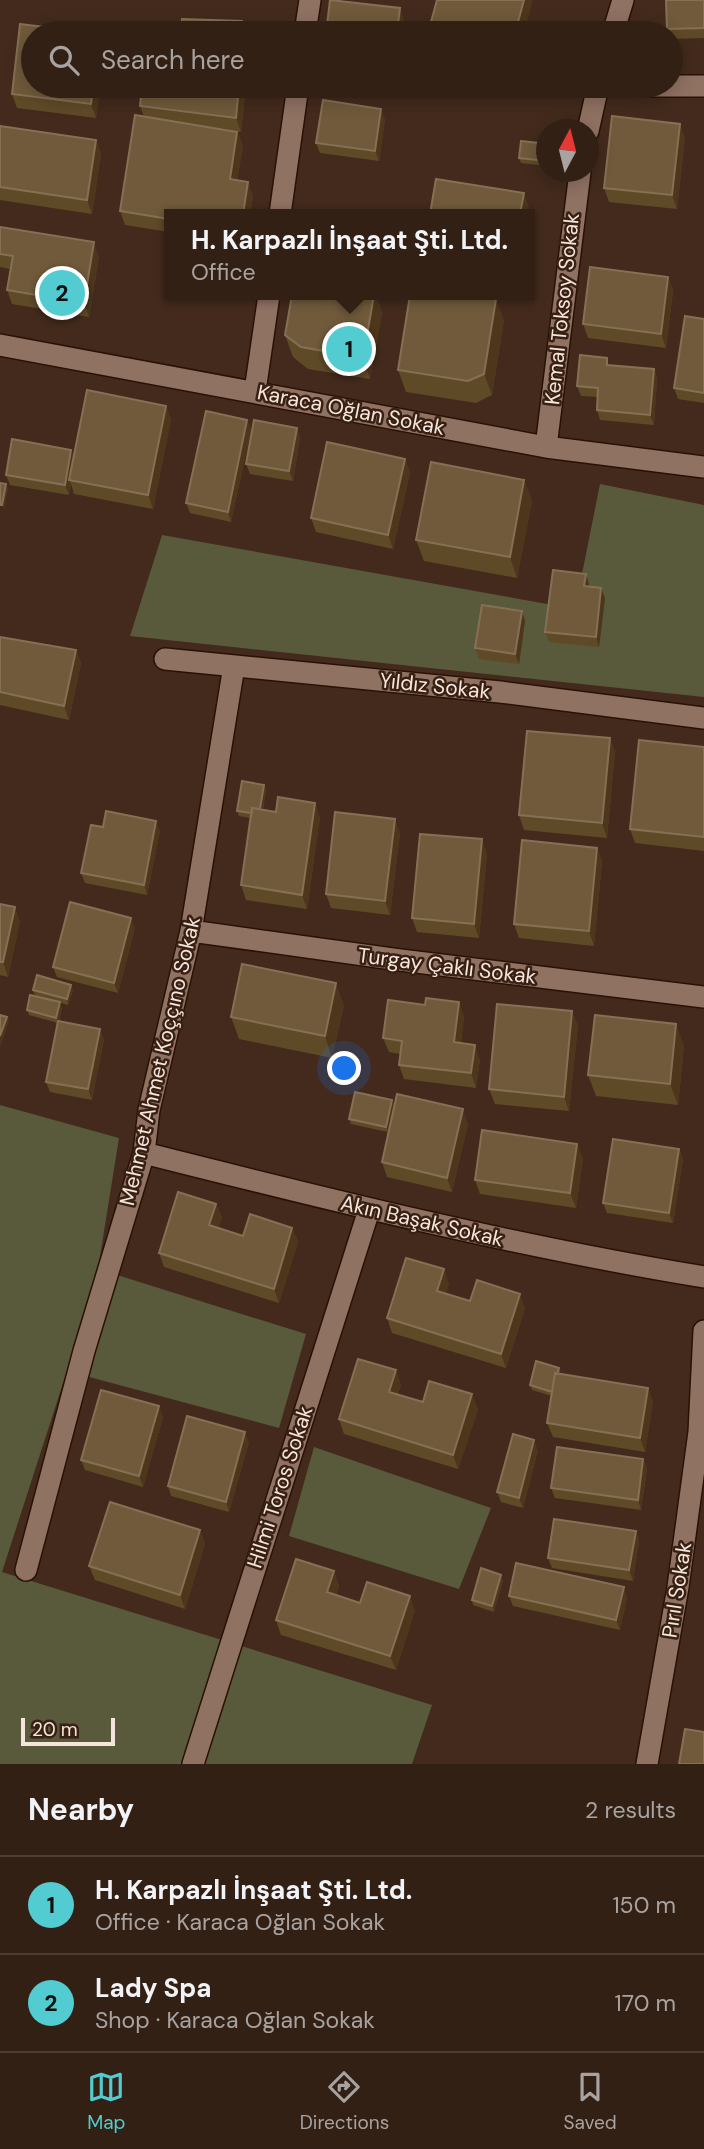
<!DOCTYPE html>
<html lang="en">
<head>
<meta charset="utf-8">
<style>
	:root { --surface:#322015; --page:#3d2d22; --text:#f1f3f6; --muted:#a8a3a0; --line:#4d3e34; --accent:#52ccd0 }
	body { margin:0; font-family:"DM Sans",sans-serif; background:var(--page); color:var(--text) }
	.compass { position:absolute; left:536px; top:119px; width:63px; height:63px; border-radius:50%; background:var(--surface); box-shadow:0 4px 18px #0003; rotate:7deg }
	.scale { position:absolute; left:21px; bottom:18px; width:94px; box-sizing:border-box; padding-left:7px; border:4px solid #f6e5dc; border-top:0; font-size:19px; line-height:24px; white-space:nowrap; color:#f6e5dc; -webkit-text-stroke:5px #382013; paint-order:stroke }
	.you { position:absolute; left:345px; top:1069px; width:24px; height:24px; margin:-18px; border:5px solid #fff; border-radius:50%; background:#1a73e8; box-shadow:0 0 0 10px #1a73e833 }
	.badge { display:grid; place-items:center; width:46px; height:46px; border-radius:50%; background:var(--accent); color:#111; font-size:23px; font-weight:700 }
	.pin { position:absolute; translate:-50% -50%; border:4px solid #fff; box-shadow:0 2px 7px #0006 }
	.popup { position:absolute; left:164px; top:209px; width:371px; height:91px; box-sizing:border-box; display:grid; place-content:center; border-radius:0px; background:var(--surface); filter:drop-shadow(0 2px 5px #0005); font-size:23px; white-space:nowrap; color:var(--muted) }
	.popup b { font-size:26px; color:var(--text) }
	.popup::after { content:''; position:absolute; left:50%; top:100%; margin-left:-14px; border:14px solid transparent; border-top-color:var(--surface) }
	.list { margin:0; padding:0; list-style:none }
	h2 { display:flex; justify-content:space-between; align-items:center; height:91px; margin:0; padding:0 28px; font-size:30px }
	h2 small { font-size:23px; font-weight:400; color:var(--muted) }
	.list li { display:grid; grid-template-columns:46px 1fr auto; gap:21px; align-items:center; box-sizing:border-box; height:98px; padding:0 28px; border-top:2px solid var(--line) }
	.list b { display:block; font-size:26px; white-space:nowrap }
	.list p { margin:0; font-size:23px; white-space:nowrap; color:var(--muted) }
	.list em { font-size:23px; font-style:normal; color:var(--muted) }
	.icon { flex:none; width:38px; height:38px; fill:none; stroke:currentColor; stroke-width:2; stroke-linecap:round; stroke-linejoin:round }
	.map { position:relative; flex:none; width:704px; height:1764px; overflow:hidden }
	.search { position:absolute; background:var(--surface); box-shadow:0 4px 18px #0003; left:21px; right:21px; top:21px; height:77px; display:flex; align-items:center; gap:18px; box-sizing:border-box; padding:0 24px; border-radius:38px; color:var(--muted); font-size:26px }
	.sheet { height:287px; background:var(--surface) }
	nav { display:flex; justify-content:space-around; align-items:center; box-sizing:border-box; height:98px; border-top:2px solid var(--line); background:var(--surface); font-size:19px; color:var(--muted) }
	nav a { display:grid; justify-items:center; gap:4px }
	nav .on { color:var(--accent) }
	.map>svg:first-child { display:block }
</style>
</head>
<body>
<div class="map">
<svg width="704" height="1764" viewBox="0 0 704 1764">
	<rect width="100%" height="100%" fill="#432a1c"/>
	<path fill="#59593c" d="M600,484L704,505V697L130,636L162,535L575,609Z
		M0,1105L119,1138L98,1269L306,1334L279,1428L67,1371L2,1572L432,1705L412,1764H0Z
		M314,1447L491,1508L459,1589L289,1536Z"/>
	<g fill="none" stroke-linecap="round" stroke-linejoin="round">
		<g stroke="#291205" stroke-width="24">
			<path id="minor" d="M305,33L310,0
				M613,33L623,0
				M653,86H704
				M588,131L598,86
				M280,214L298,86
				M0,345L546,447L704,467
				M255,391L269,295
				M546,447L580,172
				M165,659L500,692L704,718
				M191,931L400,960L704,997
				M144,1153C330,1200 515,1246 704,1277
				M26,1570L84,1351L144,1153L149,1110L191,931L234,666
				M193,1764L369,1210
				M647,1764L678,1587L699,1432L704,1331"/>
		</g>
		<use href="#minor" stroke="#907263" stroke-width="21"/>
	</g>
	<path fill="#5f4a28" d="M704,0V38L671,39V33H669L667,29Z
		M100,86L96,118L17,108L12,94Z
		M142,86H246L241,132L233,131L237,132L243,146L237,180L248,182L253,196L250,214H169V232L125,225L120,211L144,117L140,106Z
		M326,86H398L397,96L327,88Z
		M385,119L379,161L320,153L316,143Z
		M0,126L96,140L101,154L92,214L0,200Z
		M685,138L677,209L609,202L604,188Z
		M547,144V166L521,163L519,158Z
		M0,227L99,257L89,317L12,304L7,290L10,269L0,267Z
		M668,277L673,291L666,348L588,338L583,324Z
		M292,295H376L382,313L370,379L308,369L293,357L285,335Z
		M704,319V403L678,399L674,388Z
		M504,320L492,395L476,403L406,392L398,370Z
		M610,366L654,369L657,379L654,425L600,420L597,410L598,397L581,396L577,386Z
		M166,406L171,420L153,509L74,494L71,484L69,495L10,485L6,475L71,450L74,457Z
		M247,420L251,430L231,522L190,513L186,503Z
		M297,428L300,438L293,481L250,474L246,464Z
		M405,459L410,473L393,549L316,532L311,518Z
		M524,480L532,501L517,578L424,561L416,540Z
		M589,584V587L605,598L599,647L549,642L545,632Z
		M525,621L519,664L479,659L475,648Z
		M0,637L76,650L81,664L69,720L0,705Z
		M610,738L615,752L607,838L524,830L519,815Z
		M704,747V851L635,843L630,829Z
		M264,785L266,790L263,810L320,817L307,909L246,900L241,885L251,818L239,816L237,811Z
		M103,827L160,831L147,895L85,883L81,873Z
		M400,833L390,915L331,908L326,894Z
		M597,848L602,862L594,946L519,938L514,924Z
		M487,854L479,938L417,932L412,918Z
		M0,904L20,921L8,977L0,975Z
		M135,928L118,993L57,977L53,967Z
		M33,990H73L68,1005L35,995Z
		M344,1005L332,1058L239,1039L231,1017Z
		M62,1008L59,1021L104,1039L92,1100L50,1092L46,1082L58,1023L29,1015L27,1010Z
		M464,1016L461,1043L480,1059L476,1088L404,1079L399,1065L400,1054L389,1052L383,1038Z
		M578,1025L569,1111L495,1104L489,1089Z
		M684,1045L678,1105L596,1096L588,1075Z
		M392,1100L394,1105L388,1132L351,1124L349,1119Z
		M468,1124L452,1192L387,1177L382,1162Z
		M679,1149L683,1159L673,1223L607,1213L603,1203Z
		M583,1158L576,1208L480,1194L475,1180Z
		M216,1204L222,1218L218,1228L243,1236L292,1228L298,1242L279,1303L164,1267L159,1253Z
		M449,1284L446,1293L470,1301L525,1308L506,1368L392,1333L387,1318Z
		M559,1368L561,1374L648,1388L653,1402L645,1452L553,1437L547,1423L552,1396L532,1390L530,1385Z
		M401,1384L398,1394L423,1402L478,1409L458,1469L344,1434L339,1419Z
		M163,1417L143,1487L85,1470L81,1460Z
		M249,1442L229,1512L171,1496L168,1486Z
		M538,1450L523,1508L501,1502L497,1492Z
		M643,1459L647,1469L641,1510L555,1498L551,1488Z
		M200,1530L205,1544L185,1609L95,1580L89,1566Z
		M636,1531L639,1541L633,1581L552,1568L548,1558Z
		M334,1571L339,1586L336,1595L360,1603L415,1610L396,1670L281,1635L276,1620Z
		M503,1580L494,1612L473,1605L472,1600Z
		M509,1596L627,1597L620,1630L513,1606Z"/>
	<path fill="#4d361b" d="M524,0H533L524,33H515Z
		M400,8L405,22L404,33H397Z
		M242,21L245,31V33H241Z
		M93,86H100L96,118L91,104Z
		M239,86H246L241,132L236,118Z
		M393,86H398L397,96Z
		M381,109L385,119L379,161L375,151Z
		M680,124L685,138L677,209L672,195Z
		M237,132L243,146L235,193L230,179Z
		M96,140L101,154L92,214L87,200Z
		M248,182L253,196L250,214H243Z
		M524,193L529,207L527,214H520Z
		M94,242L99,257L89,317L84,303Z
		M668,277L673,291L666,348L661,334Z
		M374,295H376L382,313L370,379L363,358Z
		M496,299L504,320L492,395L484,374Z
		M654,369L657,379L654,425L650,415Z
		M166,406L171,420L153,509L148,495Z
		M247,420L251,430L231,522L228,512Z
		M297,428L300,438L293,481L289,471Z
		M71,450L75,460L69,480L71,484L69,495L65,485Z
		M405,459L410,473L393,549L388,535Z
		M524,480L532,501L517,578L510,557Z
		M6,484L8,489L4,510L2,505Z
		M586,574L589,584L588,596L584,586Z
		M601,588L605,598L599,647L596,637Z
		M522,611L525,621L519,664L515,654Z
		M76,650L81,664L69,720L64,706Z
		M610,738L615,752L607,838L602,823Z
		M264,785L266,790L261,819L259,814Z
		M315,803L320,817L307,909L302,895Z
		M395,819L400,833L390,915L385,901Z
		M156,821L160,831L147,895L144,885Z
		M482,839L487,854L479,938L474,924Z
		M597,848L602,862L594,946L589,931Z
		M15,907L20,921L8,977L3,962Z
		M131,918L135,928L118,993L114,983Z
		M336,983L344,1005L332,1058L325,1036Z
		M71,985L73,990L68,1005L67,999Z
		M60,1002L62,1008L58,1023L56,1018Z
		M459,1002L464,1016L459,1056L454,1042Z
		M572,1011L578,1025L569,1111L564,1097Z
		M7,1017L9,1022L0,1047V1036Z
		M676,1024L684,1045L678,1105L670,1084Z
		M100,1029L104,1039L92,1100L88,1089Z
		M475,1045L480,1059L476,1088L471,1073Z
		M392,1100L394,1105L388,1132L386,1127Z
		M463,1109L468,1124L452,1192L447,1178Z
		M577,1144L583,1158L576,1208L570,1193Z
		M679,1149L683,1159L673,1223L669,1213Z
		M216,1204L222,1218L215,1239L209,1225Z
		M292,1228L298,1242L279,1303L274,1289Z
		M444,1269L449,1284L442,1305L437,1291Z
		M520,1294L525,1308L506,1368L501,1354Z
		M396,1370L401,1384L395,1406L389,1392Z
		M648,1388L653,1402L645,1452L640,1438Z
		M472,1394L478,1409L458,1469L453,1455Z
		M159,1406L163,1417L143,1487L139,1476Z
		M245,1432L249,1442L229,1512L226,1502Z
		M534,1440L538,1450L523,1508L519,1498Z
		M643,1459L647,1469L641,1510L638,1500Z
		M200,1530L205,1544L185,1609L180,1595Z
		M636,1531L639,1541L633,1581L629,1570Z
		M334,1571L339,1586L332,1606L327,1592Z
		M501,1575L503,1580L494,1612L492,1606Z
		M624,1587L627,1597L620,1630L616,1620Z
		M410,1596L415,1610L396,1670L390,1656Z"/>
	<path fill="#705a3b" stroke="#857054" stroke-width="2" d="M330,0L400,8L397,33H326Z
		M437,0H524L515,33H428Z
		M666,0H704V28L667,29Z
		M182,19L242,21L241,33H181Z
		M20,24L95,33H33V86H93L91,104L12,94Z
		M142,86H239L236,118L140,106Z
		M323,100L381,109L375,151L316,143Z
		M135,115L237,132L230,179L248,182L243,214H169V219L120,211Z
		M612,116L680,124L672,195L604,188Z
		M0,126L96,140L87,200L0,187Z
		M521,141L547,144V161L519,158Z
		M436,179L524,193L520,214H430Z
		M0,227L94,242L84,303L7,290L13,256L0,254Z
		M590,267L668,277L661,334L583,324Z
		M292,295H374L363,358L301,347L285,335Z
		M410,295H471L496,299L484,374L468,381L398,370Z
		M685,316L704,319V393L674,388Z
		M580,355L607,358V365L654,369L650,415L597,410L598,388L577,386Z
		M87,390L166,406L148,495L69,480Z
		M206,411L247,420L228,512L186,503Z
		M254,420L297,428L289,471L246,464Z
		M12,439L71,450L65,485L6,475Z
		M327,442L405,459L388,535L311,518Z
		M431,462L524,480L510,557L416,540Z
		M0,483L6,484L2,505H0Z
		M553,570L586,574L584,586L601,588L596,637L545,632Z
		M482,605L522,611L515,654L475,648Z
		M0,637L76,650L64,706L0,692Z
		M527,731L610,738L602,823L519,815Z
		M639,740L704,747V837L630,829Z
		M242,781L264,785L260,809L252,808V813L237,811Z
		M278,797L315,803L302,895L241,885L252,808L276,812Z
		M106,811L156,821L144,885L81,873L91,825L103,827Z
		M335,812L395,819L385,901L326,894Z
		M420,834L482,839L474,924L412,918Z
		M522,840L597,848L589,931L514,924Z
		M70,902L131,918L114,983L53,967Z
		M0,904L15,907L3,962H0Z
		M242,964L336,983L325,1036L231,1017Z
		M37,975L71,985L67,999L33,990Z
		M30,995L60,1002L56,1018L27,1010Z
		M426,998L459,1002L454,1042L475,1045L471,1073L399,1065L402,1041L383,1038L388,1000L425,1005Z
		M497,1004L572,1011L564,1097L489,1089Z
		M0,1015L7,1017L0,1036Z
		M595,1015L676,1024L670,1084L588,1075Z
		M58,1021L100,1029L88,1089L46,1082Z
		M355,1092L392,1100L386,1127L349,1119Z
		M397,1094L463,1109L447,1178L382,1162Z
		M482,1130L577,1144L570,1193L475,1180Z
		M613,1139L679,1149L669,1213L603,1203Z
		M178,1192L216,1204L209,1225L243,1236L250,1214L292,1228L274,1289L159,1253Z
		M406,1258L444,1269L437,1291L470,1301L477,1280L520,1294L501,1354L387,1318Z
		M358,1359L396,1370L389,1392L423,1402L429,1381L472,1394L453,1455L339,1419Z
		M536,1361L559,1368L557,1374L555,1373L552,1392L530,1385Z
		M555,1373L648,1388L640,1438L547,1423Z
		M101,1390L159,1406L139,1476L81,1460Z
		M187,1416L245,1432L226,1502L168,1486Z
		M513,1434L534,1440L519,1498L497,1492Z
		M557,1447L643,1459L638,1500L551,1488Z
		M110,1502L200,1530L180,1595L89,1566Z
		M554,1519L636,1531L629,1570L548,1558Z
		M296,1559L334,1571L327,1592L360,1603L367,1582L410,1596L390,1656L276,1620Z
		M516,1563L624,1587L616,1620L509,1596Z
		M481,1568L501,1575L492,1606L472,1600Z
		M685,1729L704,1732V1764H679Z"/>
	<g text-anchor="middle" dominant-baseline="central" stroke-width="5" stroke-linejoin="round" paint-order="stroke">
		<g font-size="21" fill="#f6e5dc" stroke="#382013">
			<text transform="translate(562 309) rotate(-84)">Kemal Toksoy Sokak</text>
			<text transform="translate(351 410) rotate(11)">Karaca Oğlan Sokak</text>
			<text transform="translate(435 686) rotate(6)">Yıldız Sokak</text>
			<text transform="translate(447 966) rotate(7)">Turgay Çaklı Sokak</text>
			<text transform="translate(160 1061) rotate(-77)">Mehmet Ahmet Koççıno Sokak</text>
			<text transform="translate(422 1221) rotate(13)">Akın Başak Sokak</text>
			<text transform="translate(280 1487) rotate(-72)">Hilmi Toros Sokak</text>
			<text transform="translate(677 1590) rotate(-81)">Pırıl Sokak</text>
		</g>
	</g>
</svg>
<svg class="compass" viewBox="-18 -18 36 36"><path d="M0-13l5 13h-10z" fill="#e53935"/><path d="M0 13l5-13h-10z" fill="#a8a3a0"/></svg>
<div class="scale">20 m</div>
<div class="you"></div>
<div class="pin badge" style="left:349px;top:349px">1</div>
<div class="popup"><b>H. Karpazlı İnşaat Şti. Ltd.</b>Office</div>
<div class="pin badge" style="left:62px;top:293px">2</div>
<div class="search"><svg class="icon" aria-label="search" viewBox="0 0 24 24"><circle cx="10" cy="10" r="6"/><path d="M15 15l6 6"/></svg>Search here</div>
</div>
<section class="sheet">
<h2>Nearby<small>2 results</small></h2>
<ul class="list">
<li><span class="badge">1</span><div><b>H. Karpazlı İnşaat Şti. Ltd.</b><p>Office · Karaca Oğlan Sokak</p></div><em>150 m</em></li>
<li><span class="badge">2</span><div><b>Lady Spa</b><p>Shop · Karaca Oğlan Sokak</p></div><em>170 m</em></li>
</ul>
</section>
<nav>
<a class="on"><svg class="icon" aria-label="map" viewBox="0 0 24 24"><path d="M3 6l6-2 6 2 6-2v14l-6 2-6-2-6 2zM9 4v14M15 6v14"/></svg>Map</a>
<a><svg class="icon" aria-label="directions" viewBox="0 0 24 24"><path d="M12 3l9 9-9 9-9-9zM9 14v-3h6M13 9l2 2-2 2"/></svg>Directions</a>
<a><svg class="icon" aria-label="saved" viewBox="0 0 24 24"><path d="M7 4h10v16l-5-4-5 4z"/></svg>Saved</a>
</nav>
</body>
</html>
